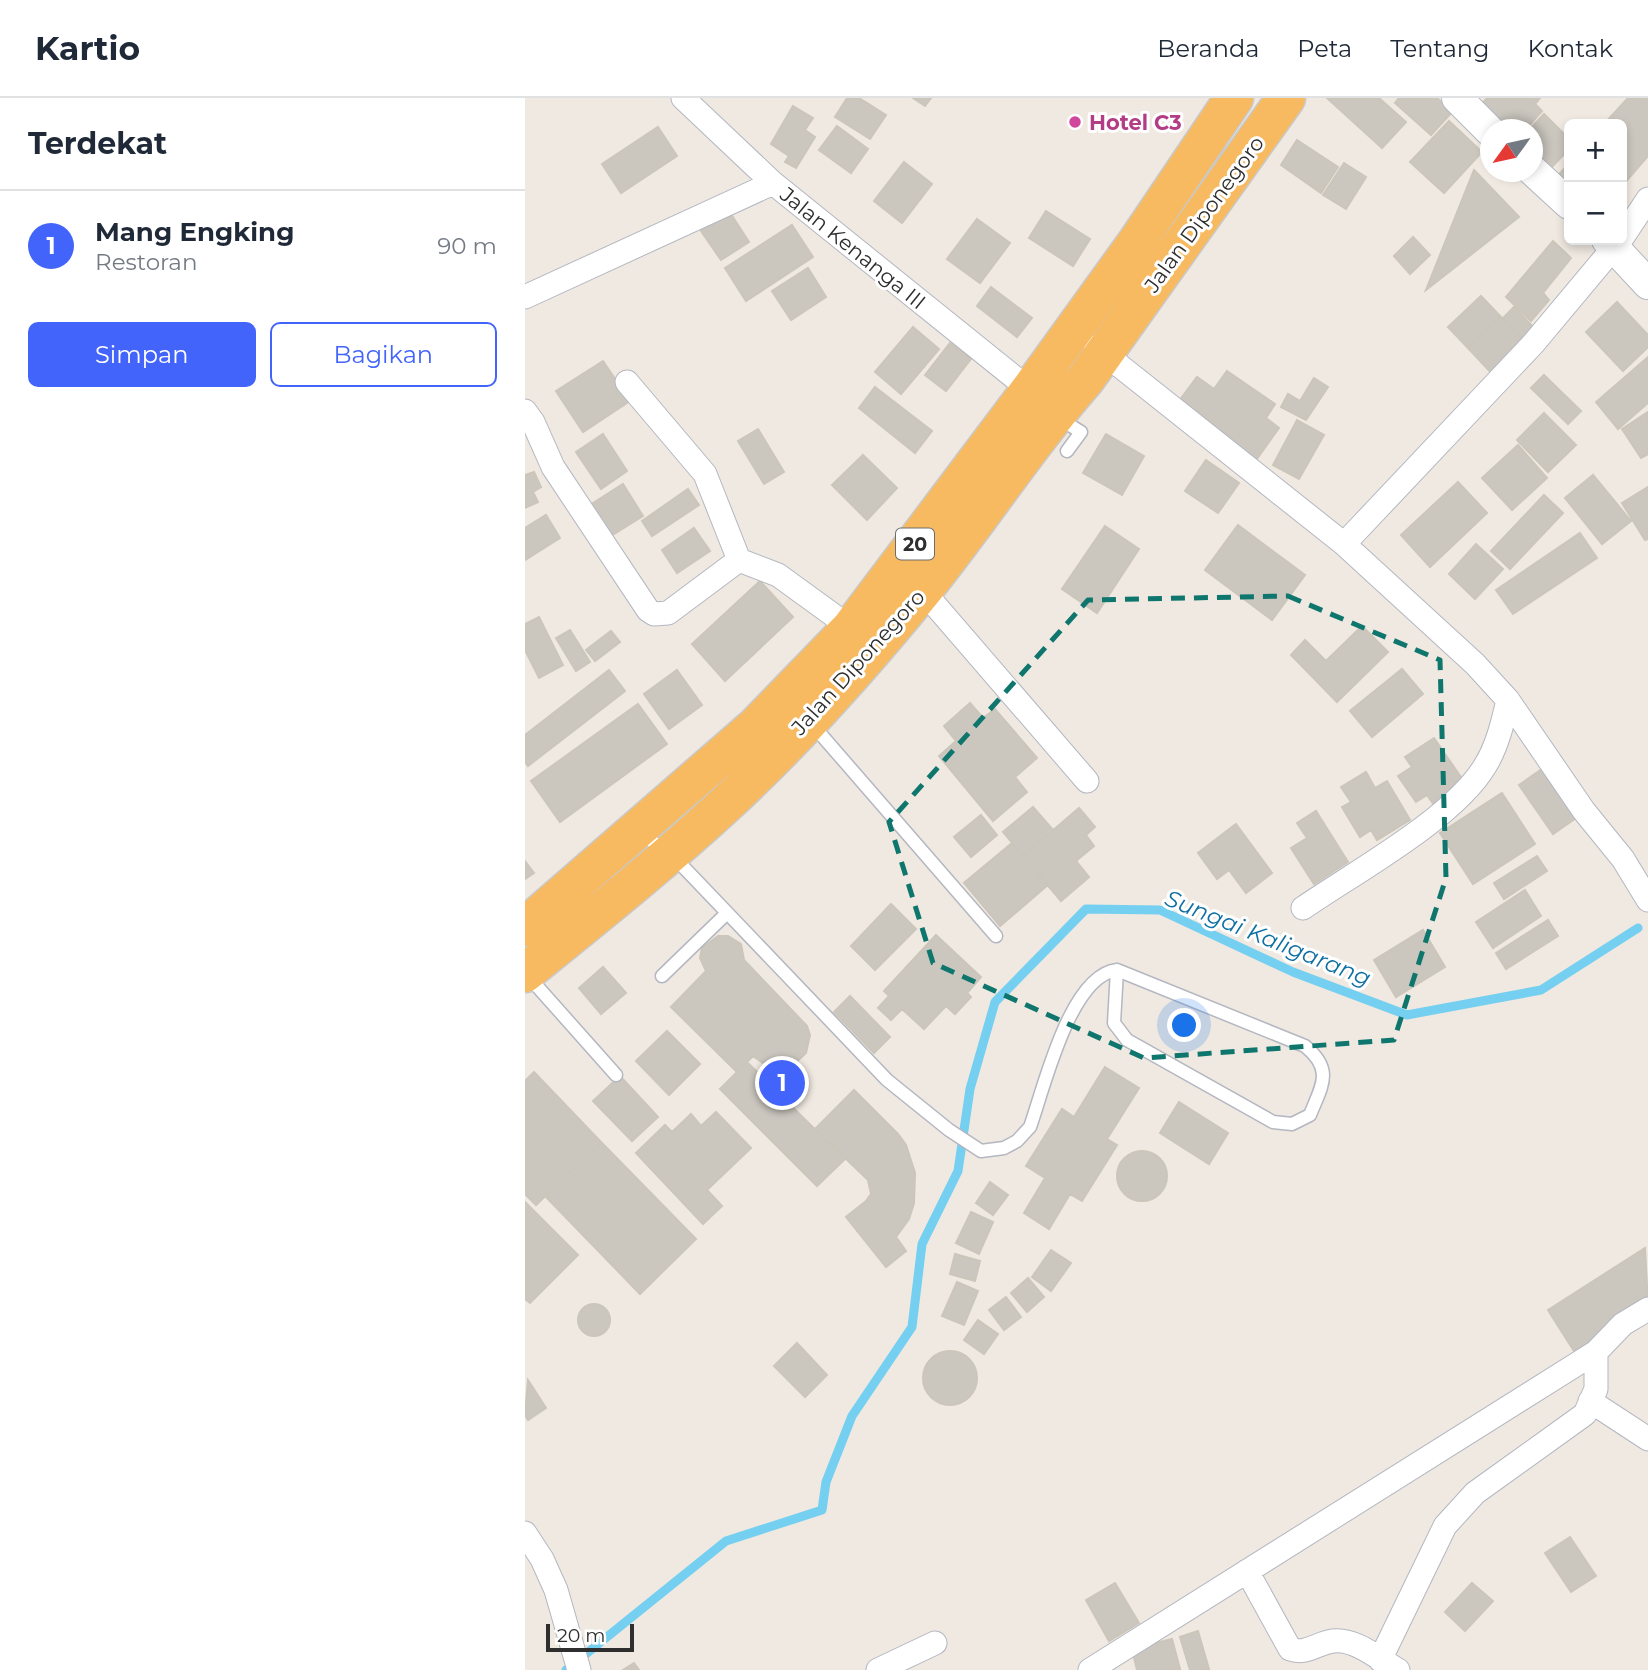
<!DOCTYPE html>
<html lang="id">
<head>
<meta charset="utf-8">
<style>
	:root { --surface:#fff; --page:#f2f2f3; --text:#1f2937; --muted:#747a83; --line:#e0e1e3; --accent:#4264fb }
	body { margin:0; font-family:Montserrat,sans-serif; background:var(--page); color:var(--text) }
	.controls { position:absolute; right:21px; top:21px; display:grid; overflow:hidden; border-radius:10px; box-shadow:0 4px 10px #0003 }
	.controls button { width:63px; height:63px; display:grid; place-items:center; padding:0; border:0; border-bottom:2px solid var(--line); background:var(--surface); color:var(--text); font:35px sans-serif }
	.compass { position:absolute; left:955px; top:21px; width:63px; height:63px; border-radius:50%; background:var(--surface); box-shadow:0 4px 10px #0003; rotate:237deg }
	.scale { position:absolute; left:21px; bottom:18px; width:88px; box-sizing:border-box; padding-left:7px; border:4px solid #2e2e2e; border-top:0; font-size:19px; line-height:24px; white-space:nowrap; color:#2e2e2e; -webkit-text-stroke:5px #fff; paint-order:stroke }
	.you { position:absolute; left:660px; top:928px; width:24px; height:24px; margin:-18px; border:5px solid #fff; border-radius:50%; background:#1a73e8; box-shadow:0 0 0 10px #1a73e833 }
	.badge { display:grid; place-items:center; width:46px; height:46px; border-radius:50%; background:var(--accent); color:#fff; font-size:23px; font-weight:700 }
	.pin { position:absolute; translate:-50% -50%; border:4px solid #fff; box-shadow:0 2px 7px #0006 }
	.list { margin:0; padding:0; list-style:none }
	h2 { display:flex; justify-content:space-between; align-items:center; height:91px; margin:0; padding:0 28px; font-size:30px }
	h2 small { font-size:23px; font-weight:400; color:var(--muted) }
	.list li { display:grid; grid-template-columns:46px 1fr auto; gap:21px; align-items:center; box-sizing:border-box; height:112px; padding:0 28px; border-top:2px solid var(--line) }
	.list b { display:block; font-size:26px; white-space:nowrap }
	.list p { margin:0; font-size:23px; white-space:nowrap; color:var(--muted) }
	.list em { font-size:23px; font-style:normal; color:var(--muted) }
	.actions { display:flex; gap:14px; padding:21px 28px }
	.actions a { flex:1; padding:16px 0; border:2px solid var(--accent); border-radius:10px; text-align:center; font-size:24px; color:var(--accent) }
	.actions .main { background:var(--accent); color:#fff }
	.map { position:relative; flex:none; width:1123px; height:1572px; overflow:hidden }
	header { display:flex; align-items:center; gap:42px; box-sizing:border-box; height:98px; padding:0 35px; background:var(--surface); border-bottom:2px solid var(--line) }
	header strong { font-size:33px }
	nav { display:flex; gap:38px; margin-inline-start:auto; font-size:24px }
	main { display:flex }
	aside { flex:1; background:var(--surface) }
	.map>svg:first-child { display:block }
</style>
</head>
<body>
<header>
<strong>Kartio</strong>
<nav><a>Beranda</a><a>Peta</a><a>Tentang</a><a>Kontak</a></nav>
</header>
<main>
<aside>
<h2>Terdekat<small></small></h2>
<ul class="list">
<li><span class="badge">1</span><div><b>Mang Engking</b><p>Restoran</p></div><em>90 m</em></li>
</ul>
<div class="actions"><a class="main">Simpan</a><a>Bagikan</a></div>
</aside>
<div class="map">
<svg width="1123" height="1572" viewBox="0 0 1123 1572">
	<rect width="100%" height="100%" fill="#efe9e1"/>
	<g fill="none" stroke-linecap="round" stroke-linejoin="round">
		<path stroke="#75cff0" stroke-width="9" d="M41,1572L201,1443L297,1412L301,1384L327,1318L387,1229L397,1146L433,1073L445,991L470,904L561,811L635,812L768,874L882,917L1016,892L1113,830"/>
	</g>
	<path fill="#cbc7bf" stroke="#cbc5ba" stroke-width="2" d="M322,0H334L361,17L345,41L310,19Z
		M388,0H406L400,8Z
		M802,0H854L881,24L857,50Z
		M874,0H912L927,14L906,37L870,5Z
		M962,0H1015L1010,6L1017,13L1000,32H974L951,12Z
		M1103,0H1123V58L1097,88V26H1079Z
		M268,8L288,20L280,32L290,39L271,70L260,64L264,58L246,46Z
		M1019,16L1044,41V51L1021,75L1007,62V32H1004Z
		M924,23L957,54L919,95L885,64Z
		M312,28L343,51L326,75L294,52Z
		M133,29L152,58L96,95L77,66Z
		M772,42L813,69L796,95L756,67Z
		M379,64L407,86L377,125L349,103Z
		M819,65L841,79L821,111L798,97Z
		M1044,65V91L1031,80Z
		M949,72L994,119L901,192Z
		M204,113L224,144L196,162L176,133Z
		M521,113L565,141L548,168L504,140Z
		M452,121L485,145L455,185L422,161Z
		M267,127L288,159L221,203L200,170Z
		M888,139L905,157L885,176L869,158Z
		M1028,143L1046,160L1018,195L1024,202L1006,223L981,199Z
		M283,170L301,199L266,222L247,193Z
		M466,189L507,220L492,239L452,208Z
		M956,198L976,219L943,250L923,229Z
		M1092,204L1123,237V249L1098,273L1061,234Z
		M989,209L1013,234L1002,245L978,220Z
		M976,219L1004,248L971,280L943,250Z
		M388,229L414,251L376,296L350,274Z
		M425,245L446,261L421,293L400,277Z
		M1123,259V305L1093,331L1071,304Z
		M78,263L105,303L58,334L31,293Z
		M702,273L750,306L741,320L754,330L726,369L651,307L672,279L689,291Z
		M1019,277L1056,313L1043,326L1006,290Z
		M789,280L803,289L781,322L756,309L763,296L775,303Z
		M350,289L407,333L390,355L334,310Z
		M1123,314V356L1116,360L1097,331Z
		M1019,315L1051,347L1023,374L992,342Z
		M772,322L799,337L774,381L748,367Z
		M233,331L259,374L239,386L213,343Z
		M78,336L102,373L76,391L51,354Z
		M581,336L619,358L597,397L558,375Z
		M993,347L1022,380L987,412L957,380Z
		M338,357L372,390L342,422L307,387Z
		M681,362L714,385L693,415L660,393Z
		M9,374L16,389L8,394L13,404L0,410V377Z
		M1068,377L1106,423L1077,446L1040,400Z
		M933,384L962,415L905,469L876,437Z
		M98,386L118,418L86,438L65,407Z
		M1123,389V441L1120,442L1097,405Z
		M163,391L174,407L127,438L117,423Z
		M1019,397L1038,415L985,471L966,453Z
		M21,417L35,440L0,462V430Z
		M713,427L780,477L747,522L680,472Z
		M580,428L614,451L572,515L537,491Z
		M169,430L185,453L152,475L137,452Z
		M1055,435L1072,460L988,516L971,492Z
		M951,446L978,471L950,501L924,476Z
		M235,483L268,519L200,583L167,546Z
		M14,519L38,567L14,580L0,552V526Z
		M837,528L863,554L812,604L766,557L780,542L801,563Z
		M45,532L65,564L51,573L31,540Z
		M86,533L95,544L70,563L61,552Z
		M877,571L898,596L847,639L825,613Z
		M84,572L100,593L3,668L0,664V637Z
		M152,572L177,607L144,631L119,596Z
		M445,605L458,620L470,611L512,660L490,679L502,694L468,723L414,658L431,643L419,628Z
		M113,606L142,646L35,724L6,683Z
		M909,640L940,685L909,707L902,697L891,704L873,678L887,669L880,659Z
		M1017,671L1051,720L1028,736L994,687Z
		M841,674L850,690L862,683L885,722L852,742L846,732L835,739L817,709L826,704L816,689Z
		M977,695L1010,746L948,786L915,735Z
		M508,709L528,732L498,758L478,734Z
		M554,710L570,729L561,737L569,748L551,763L564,779L536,803L498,758Z
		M791,713L823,764L789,786L766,750L782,740L772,725Z
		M456,717L472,737L446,759L429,739Z
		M711,726L747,775L721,795L704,772L692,781L673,755Z
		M487,745L523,787L475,828L439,785Z
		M1012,758L1022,773L979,801L969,785Z
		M0,763L9,775L0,781Z
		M1000,792L1016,818L968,850L951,824Z
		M366,806L391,831L350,872L326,848Z
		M1023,822L1033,838L981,871L971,855Z
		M898,832L920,869L871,899L849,862Z
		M411,837L456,879L442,895L446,899L430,916L421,908L399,931L377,911L366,922L353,910L364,898L359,893Z
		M193,838H203L216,846L219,862L282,928L285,937L281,955L266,969L245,970L228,958L212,974L146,909L181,873L175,860L177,850Z
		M78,869L101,895L76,916L54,890Z
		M325,898L365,939L349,955L309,914Z
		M142,933L175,966L144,997L111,963Z
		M222,964L320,1061L292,1088L195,991Z
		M580,969L614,990L582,1041L592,1047L557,1103L545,1096L524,1131L499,1115L520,1080L501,1068L537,1011L549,1019Z
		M9,974L76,1044L11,1107L0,1096V983Z
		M95,978L133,1019L107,1043L68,1003Z
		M329,992L373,1036L381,1047L390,1075L389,1105L384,1121L371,1139L381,1153L361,1169L321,1119L341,1103L346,1096L343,1082L290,1031Z
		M654,1004L703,1035L684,1066L635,1035Z
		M191,1014L226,1050L182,1092L197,1108L178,1126L111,1055L140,1027L147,1034L166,1016L176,1028Z
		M76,1044L171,1141L115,1196L20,1098Z
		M592 1078a25 25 0 1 1 50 0a25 25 0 1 1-50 0Z
		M465,1084L483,1097L468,1117L451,1105Z
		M0,1104L53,1157L5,1205L0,1201Z
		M446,1114L468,1124L454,1156L431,1145Z
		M1120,1150L1123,1206L1049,1253L1023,1212Z
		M526,1152L546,1165L526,1193L507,1179Z
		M430,1156L455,1163L450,1183L425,1176Z
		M503,1180L519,1199L502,1214L486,1195Z
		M432,1184L453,1193L439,1227L417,1218Z
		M481,1199L496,1219L479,1232L464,1212Z
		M53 1222a16 16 0 1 1 32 0a16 16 0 1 1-32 0Z
		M453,1222L473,1236L459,1256L439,1242Z
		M272,1245L302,1277L280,1299L249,1268Z
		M398 1280a27 27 0 1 1 54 0a27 27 0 1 1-54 0Z
		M3,1282L21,1310L3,1322L0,1317Z
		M1045,1439L1071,1478L1046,1494L1020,1455Z
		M590,1485L614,1525L584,1543L561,1502Z
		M947,1485L968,1503L940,1533L920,1514Z
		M673,1533L684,1571L665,1572L655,1539Z
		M647,1541L655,1571L612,1572L607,1551Z
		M109,1565L114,1572H98Z"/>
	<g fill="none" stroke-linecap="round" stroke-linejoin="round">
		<g stroke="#b4b7c1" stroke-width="15">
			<path id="service" d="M535,321L556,334L542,353
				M286,625L471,838
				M113,734L146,756L362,982L424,1032L456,1053L479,1050L492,1043L505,1029C519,990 545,877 592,872L780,948C809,972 797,987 785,1017L767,1026L748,1024L602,942L589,925L592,872
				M3,878L91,977
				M137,878L201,816"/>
		</g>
		<g stroke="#b4b7c1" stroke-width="25">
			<path id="minor" d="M158,0L248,85L505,292
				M1097,140L1123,101
				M0,199L248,85
				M571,249L819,446L950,566L983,602L1059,713L1098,761L1123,802
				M102,284L180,376L214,462
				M0,313L8,324L28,369L123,512L129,516L143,515L214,462L253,477L326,530
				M819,446L1008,246L1095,142
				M398,493L562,683
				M778,810C830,774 928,721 960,668C972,649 978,624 983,602
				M1065,1303L1123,1341
				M0,1435L17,1461L31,1492L54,1572
				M722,1473L765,1551C782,1557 792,1545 808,1543C830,1540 854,1561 873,1572
				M855,1562L920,1428L950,1395L1060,1316L1071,1291V1254
				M353,1572L410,1545
				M565,1572L1071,1254L1098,1226L1123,1211"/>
		</g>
		<g stroke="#b4b7c1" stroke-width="32">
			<path id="tertiary" d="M932,0L965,33
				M1007,72L1044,106
				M1082,142L1123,186"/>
		</g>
		<g stroke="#c9c9c9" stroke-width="41">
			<path id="trunk" d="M0,829L231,628L326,530L505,292L612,144L709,0
				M0,875C68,820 137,765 202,705C272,640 338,566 399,491C454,423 502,348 560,282L761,0"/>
		</g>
		<use href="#service" stroke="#fff" stroke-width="12"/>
		<use href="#minor" stroke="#fff" stroke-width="23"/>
		<use href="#tertiary" stroke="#fff" stroke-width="30"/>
		<use href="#trunk" stroke="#f8ba60" stroke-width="38"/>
	</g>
	<path fill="none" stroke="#0f766e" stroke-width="5" stroke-dasharray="14 9" stroke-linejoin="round" d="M763,498L915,562L921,780L869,942L619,960L408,865L364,724L563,502Z"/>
	<circle fill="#d1479c" stroke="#fff" stroke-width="2.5" cx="550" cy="24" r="7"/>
	<g text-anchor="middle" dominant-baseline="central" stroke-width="6" stroke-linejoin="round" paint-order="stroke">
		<rect fill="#fff" stroke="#6d6d6d" stroke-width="2" x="371" y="430.5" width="38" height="31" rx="5"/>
		<g font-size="19" font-weight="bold" fill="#2e2e2e">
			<text x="390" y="446">20</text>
		</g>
		<g font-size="21" font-weight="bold" fill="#b23c85" stroke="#fff" text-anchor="start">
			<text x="564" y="24">Hotel C3</text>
		</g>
		<g font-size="21" fill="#2e2e2e" stroke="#fff">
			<text transform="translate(679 116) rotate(-54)">Jalan Diponegoro</text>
			<text transform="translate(328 150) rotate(39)">Jalan Kenanga III</text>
			<text transform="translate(333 564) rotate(-48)">Jalan Diponegoro</text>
		</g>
		<g font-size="23" font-style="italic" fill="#0d6fa3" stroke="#fff">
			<text transform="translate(743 840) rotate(22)">Sungai Kaligarang</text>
		</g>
	</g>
</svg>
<div class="controls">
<button>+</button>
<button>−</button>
</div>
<svg class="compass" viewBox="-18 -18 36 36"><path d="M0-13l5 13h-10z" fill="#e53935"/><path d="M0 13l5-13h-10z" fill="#747a83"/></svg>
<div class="scale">20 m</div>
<div class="you"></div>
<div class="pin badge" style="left:257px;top:985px">1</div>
</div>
</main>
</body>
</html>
